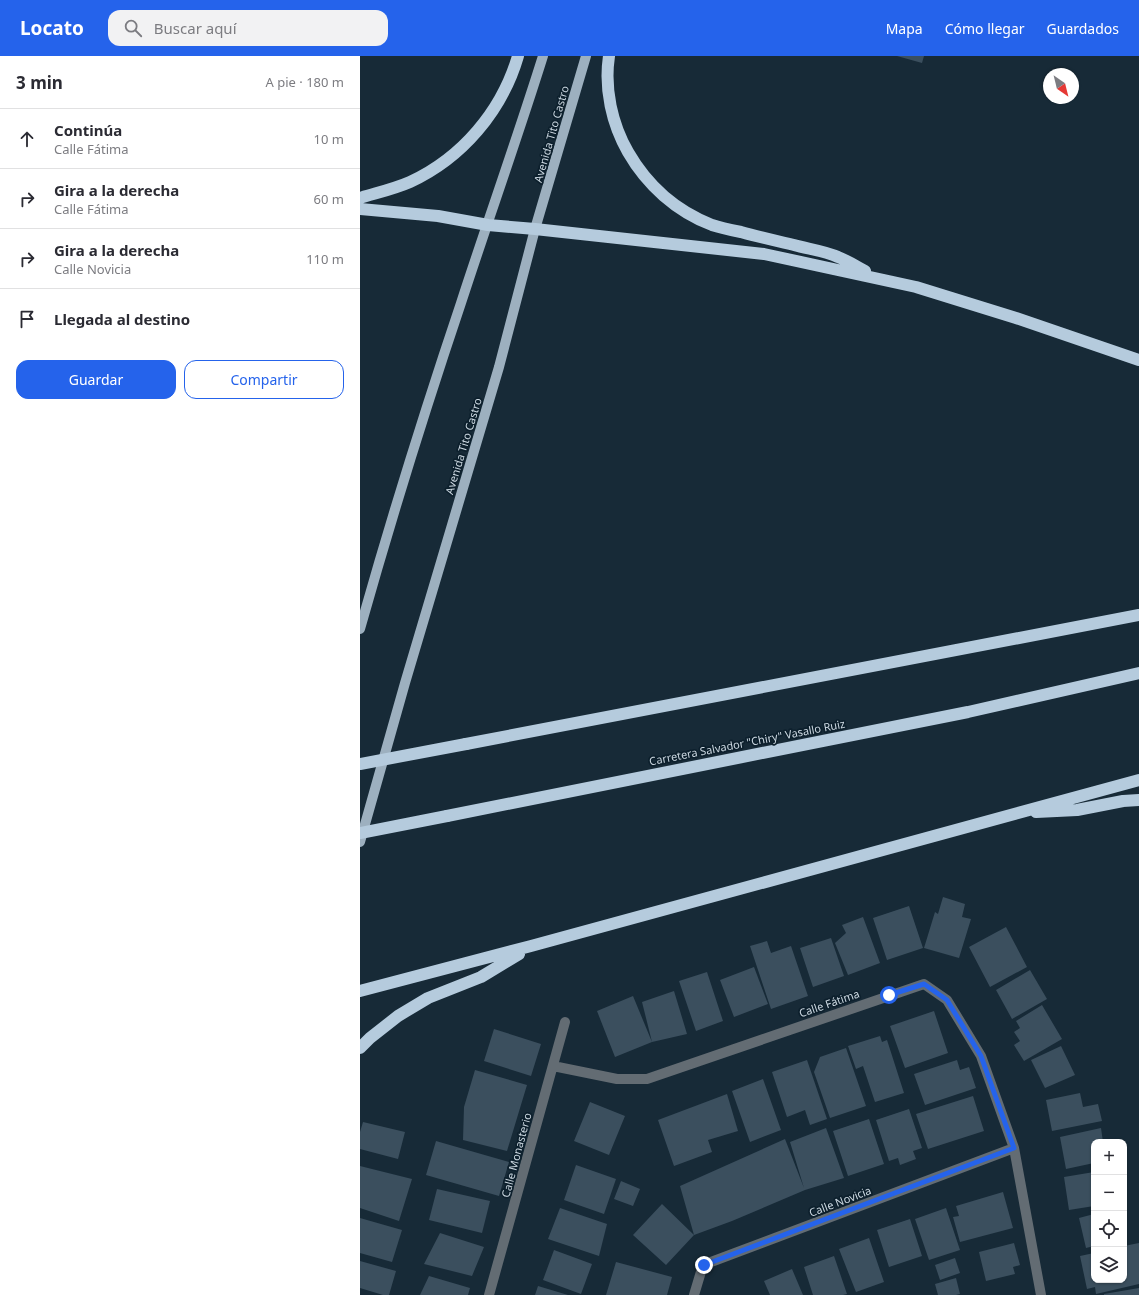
<!DOCTYPE html>
<html lang="es">
<head>
<meta charset="utf-8">
<style>
	:root { --surface:#fff; --page:#f2f2f3; --text:#2b2b33; --muted:#7c7c81; --line:#e1e1e2; --accent:#2563eb }
	body { margin:0; font-family:"Noto Sans",sans-serif; background:var(--page); color:var(--text) }
	.controls { position:absolute; right:12px; bottom:12px; display:grid; overflow:hidden; border-radius:8px; box-shadow:0 1px 3px #0004 }
	.controls button { width:36px; height:36px; display:grid; place-items:center; padding:0; border:0; border-bottom:1px solid var(--line); background:var(--surface); color:var(--text); font:20px sans-serif }
	.compass { position:absolute; left:683px; top:12px; width:36px; height:36px; border-radius:50%; background:var(--surface); box-shadow:0 1px 3px #0004; rotate:145deg }
	.stop { position:absolute; width:12px; height:12px; margin:-9px; border:3px solid #2563eb; border-radius:50%; background:#fff }
	.stop.end { background:#2563eb; border-color:#fff; box-shadow:0 1px 4px #0008 }
	.list { margin:0; padding:0; list-style:none }
	h2 { display:flex; justify-content:space-between; align-items:center; height:52px; margin:0; padding:0 16px; font-size:17px }
	h2 small { font-size:13px; font-weight:400; color:var(--muted) }
	.list li { display:grid; grid-template-columns:26px 1fr auto; gap:12px; align-items:center; box-sizing:border-box; height:60px; padding:0 16px; border-top:1px solid var(--line) }
	.list b { display:block; font-size:15px; white-space:nowrap }
	.list p { margin:0; font-size:13px; white-space:nowrap; color:var(--muted) }
	.list em { font-size:13px; font-style:normal; color:var(--muted) }
	.actions { display:flex; gap:8px; padding:12px 16px }
	.actions a { flex:1; padding:9px 0; border:1px solid var(--accent); border-radius:12px; text-align:center; font-size:14px; color:var(--accent) }
	.actions .main { background:var(--accent); color:#fff }
	.icon { flex:none; width:22px; height:22px; fill:none; stroke:currentColor; stroke-width:2; stroke-linecap:round; stroke-linejoin:round }
	.map { position:relative; flex:none; width:779px; height:1239px; overflow:hidden }
	header { display:flex; align-items:center; gap:24px; box-sizing:border-box; height:56px; padding:0 20px; background:var(--accent); color:#fff }
	header strong { font-size:19px }
	nav { display:flex; gap:22px; margin-inline-start:auto; font-size:14px }
	.search { width:280px; height:36px; background:var(--page); display:flex; align-items:center; gap:10px; box-sizing:border-box; padding:0 14px; border-radius:12px; color:var(--muted); font-size:15px }
	main { display:flex }
	aside { flex:1; background:var(--surface) }
	.map>svg:first-child { display:block }
</style>
</head>
<body>
<header>
<strong>Locato</strong>
<div class="search"><svg class="icon" aria-label="search" viewBox="0 0 24 24"><circle cx="10" cy="10" r="6"/><path d="M15 15l6 6"/></svg>Buscar aquí</div>
<nav><a>Mapa</a><a>Cómo llegar</a><a>Guardados</a></nav>
</header>
<main>
<aside>
<h2>3 min<small>A pie · 180 m</small></h2>
<ul class="list">
<li><svg class="icon" aria-label="ahead" viewBox="0 0 24 24"><path d="M12 20V5M6 11l6-6 6 6"/></svg><div><b>Continúa</b><p>Calle Fátima</p></div><em>10 m</em></li>
<li><svg class="icon" aria-label="right" viewBox="0 0 24 24"><path d="M7 20v-9h11M14 6l5 5-5 5"/></svg><div><b>Gira a la derecha</b><p>Calle Fátima</p></div><em>60 m</em></li>
<li><svg class="icon" aria-label="right" viewBox="0 0 24 24"><path d="M7 20v-9h11M14 6l5 5-5 5"/></svg><div><b>Gira a la derecha</b><p>Calle Novicia</p></div><em>110 m</em></li>
<li><svg class="icon" aria-label="arrive" viewBox="0 0 24 24"><path d="M6 21V4h12l-3 4 3 4H6"/></svg><div><b>Llegada al destino</b></div></li>
</ul>
<div class="actions"><a class="main">Guardar</a><a>Compartir</a></div>
</aside>
<div class="map">
<svg width="779" height="1239" viewBox="0 0 779 1239">
	<rect width="100%" height="100%" fill="#172a37"/>
	<path fill="#3b4f5e" d="M537,0H564L562,7Z
		M583,841L605,848L602,861L611,863L599,902L564,892L575,856L578,858Z
		M549,850L563,892L527,904L513,862Z
		M503,861L520,907L488,919L475,887L486,877L482,869Z
		M646,871L667,911L630,931L609,891Z
		M471,882L484,920L453,931L440,892Z
		M407,885L411,897L431,890L448,940L411,953L390,890Z
		M394,911L408,948L374,961L360,924Z
		M670,914L687,943L652,963L636,934Z
		M347,916L363,965L336,975L319,925Z
		M314,935L327,978L292,986L282,946Z
		M273,940L292,986L255,1001L237,955Z
		M682,949L702,983L664,1005L654,989L660,985L654,976L660,972L656,965Z
		M574,955L588,997L545,1012L530,970Z
		M134,973L181,988L171,1020L124,1005Z
		M520,980L522,986L527,984L544,1037L515,1046L503,1010L496,1013L488,990Z
		M701,990L715,1019L685,1032L671,1004Z
		M486,992L506,1050L470,1062L454,1016L460,1001Z
		M447,1004L467,1063L450,1069L445,1054L427,1061L412,1016Z
		M597,1004L600,1014L609,1011L616,1032L565,1049L554,1018Z
		M115,1014L167,1029L147,1095L103,1084L104,1051Z
		M403,1023L421,1074L390,1086L372,1035Z
		M720,1037L723,1051L738,1048L742,1065L692,1075L686,1044Z
		M367,1038L378,1075L348,1084L352,1096L314,1110L298,1064Z
		M613,1040L624,1075L568,1093L556,1058Z
		M230,1046L265,1060L249,1099L214,1085Z
		M549,1053L562,1092L553,1095L556,1103L540,1109L538,1102L529,1105L516,1064Z
		M509,1063L524,1108L488,1120L473,1075Z
		M3,1066L45,1076L38,1103L0,1093V1076Z
		M466,1072L484,1122L445,1134L372,1165L334,1179L306,1209L273,1179L302,1148L334,1179L320,1130L425,1083L444,1132L430,1086Z
		M741,1072L743,1086H734V1107L706,1113L700,1081Z
		M76,1085L149,1106L139,1140L66,1119Z
		M216,1109L256,1123L244,1158L204,1144Z
		M0,1110L52,1123L39,1165L0,1152Z
		M734,1116V1150L709,1154L704,1121Z
		M261,1125L280,1133L273,1150L254,1143Z
		M77,1133L130,1145L122,1177L69,1164Z
		M643,1136L653,1172L600,1186L593,1161L599,1160L596,1150Z
		M200,1152L247,1168L239,1200L188,1183Z
		M586,1152L600,1194L569,1204L555,1163Z
		M734,1158V1190L726,1192L719,1162Z
		M0,1162L42,1174L32,1206L0,1197Z
		M550,1163L562,1200L529,1211L517,1174Z
		M80,1177L124,1191L112,1220L64,1208Z
		M509,1182L524,1226L496,1236L479,1193Z
		M654,1187L660,1209L653,1211L655,1218L626,1225L619,1196Z
		M779,1187V1228L736,1238L735,1231L727,1233L720,1200L734,1197V1224H764V1190Z
		M194,1194L232,1208L221,1238L183,1224Z
		M474,1200L487,1238L483,1239H453L444,1211Z
		M595,1202L600,1217L580,1224L575,1209Z
		M0,1205L36,1215L29,1239H23L0,1232Z
		M256,1206L312,1221L307,1239H246Z
		M432,1213L443,1239H410L404,1225Z
		M69,1220L110,1232L108,1239H60Z
		M596,1222L600,1238L596,1239H578L575,1228Z
		M178,1230L208,1239H175Z
		M779,1232V1239H744V1238Z"/>
	<g fill="none" stroke-linecap="round" stroke-linejoin="round">
		<path stroke="#636c73" stroke-width="10" d="M193,1010L257,1023H287L564,928L587,944L621,1000L654,1092L681,1239
			M129,1239L205,966
			M334,1239L343,1209L654,1092"/>
		<path stroke="#9db0bf" stroke-width="10" d="M0,573C31,463 65,354 101,247C128,164 157,83 183,0
			M0,786L45,627L139,311L175,173L226,0"/>
		<path stroke="#b5cbdd" stroke-width="12" d="M249,0C244,33 252,68 268,96C287,129 316,155 352,169C361,172 371,174 381,176C399,181 417,185 434,189C448,193 465,195 478,201C488,205 496,210 505,215
			M0,142C16,137 34,133 50,126C102,102 142,55 158,0
			M0,153L78,160L128,169L175,173L404,198L556,231L656,262L779,304
			M106,688L779,559
			M676,756L717,754L763,745L779,744
			M87,760L608,656L779,617
			M0,935L171,890L779,724
			M0,992L10,982L38,960L68,942L121,921L159,898"/>
		<path stroke="#b5cbdd" stroke-width="12" d="M0,708L106,688
			M0,777L87,760"/>
	</g>
	<g fill="none" stroke-linecap="round" stroke-linejoin="round">
		<path stroke="#2563eb" stroke-width="5" d="M344,1209L654,1092L621,1000L587,944L564,928L529,939"/>
	</g>
	<g text-anchor="middle" dominant-baseline="central" stroke-width="3.5" stroke-linejoin="round" paint-order="stroke">
		<g font-size="11" fill="#cdd9e2" stroke="#0d202d">
			<text transform="translate(191 78) rotate(-74)">Avenida Tito Castro</text>
			<text transform="translate(103 390) rotate(-73)">Avenida Tito Castro</text>
			<text transform="translate(387 686) rotate(-11)">Carretera Salvador "Chiry" Vasallo Ruiz</text>
			<text transform="translate(469 947) rotate(-19)">Calle Fátima</text>
			<text transform="translate(156 1099) rotate(-75)">Calle Monasterio</text>
			<text transform="translate(480 1145) rotate(-21)">Calle Novicia</text>
		</g>
	</g>
</svg>
<div class="controls">
<button>+</button>
<button>−</button>
<button><svg class="icon" aria-label="locate" viewBox="0 0 24 24"><circle cx="12" cy="12" r="6"/><path d="M12 2v4M12 18v4M2 12h4M18 12h4"/></svg></button>
<button><svg class="icon" aria-label="layers" viewBox="0 0 24 24"><path d="M12 4l9 5-9 5-9-5zM3 14l9 5 9-5"/></svg></button>
</div>
<svg class="compass" viewBox="-18 -18 36 36"><path d="M0-13l5 13h-10z" fill="#e53935"/><path d="M0 13l5-13h-10z" fill="#7c7c81"/></svg>
<div class="stop" style="left:529px;top:939px"></div>
<div class="stop end" style="left:344px;top:1209px"></div>
</div>
</main>
</body>
</html>
